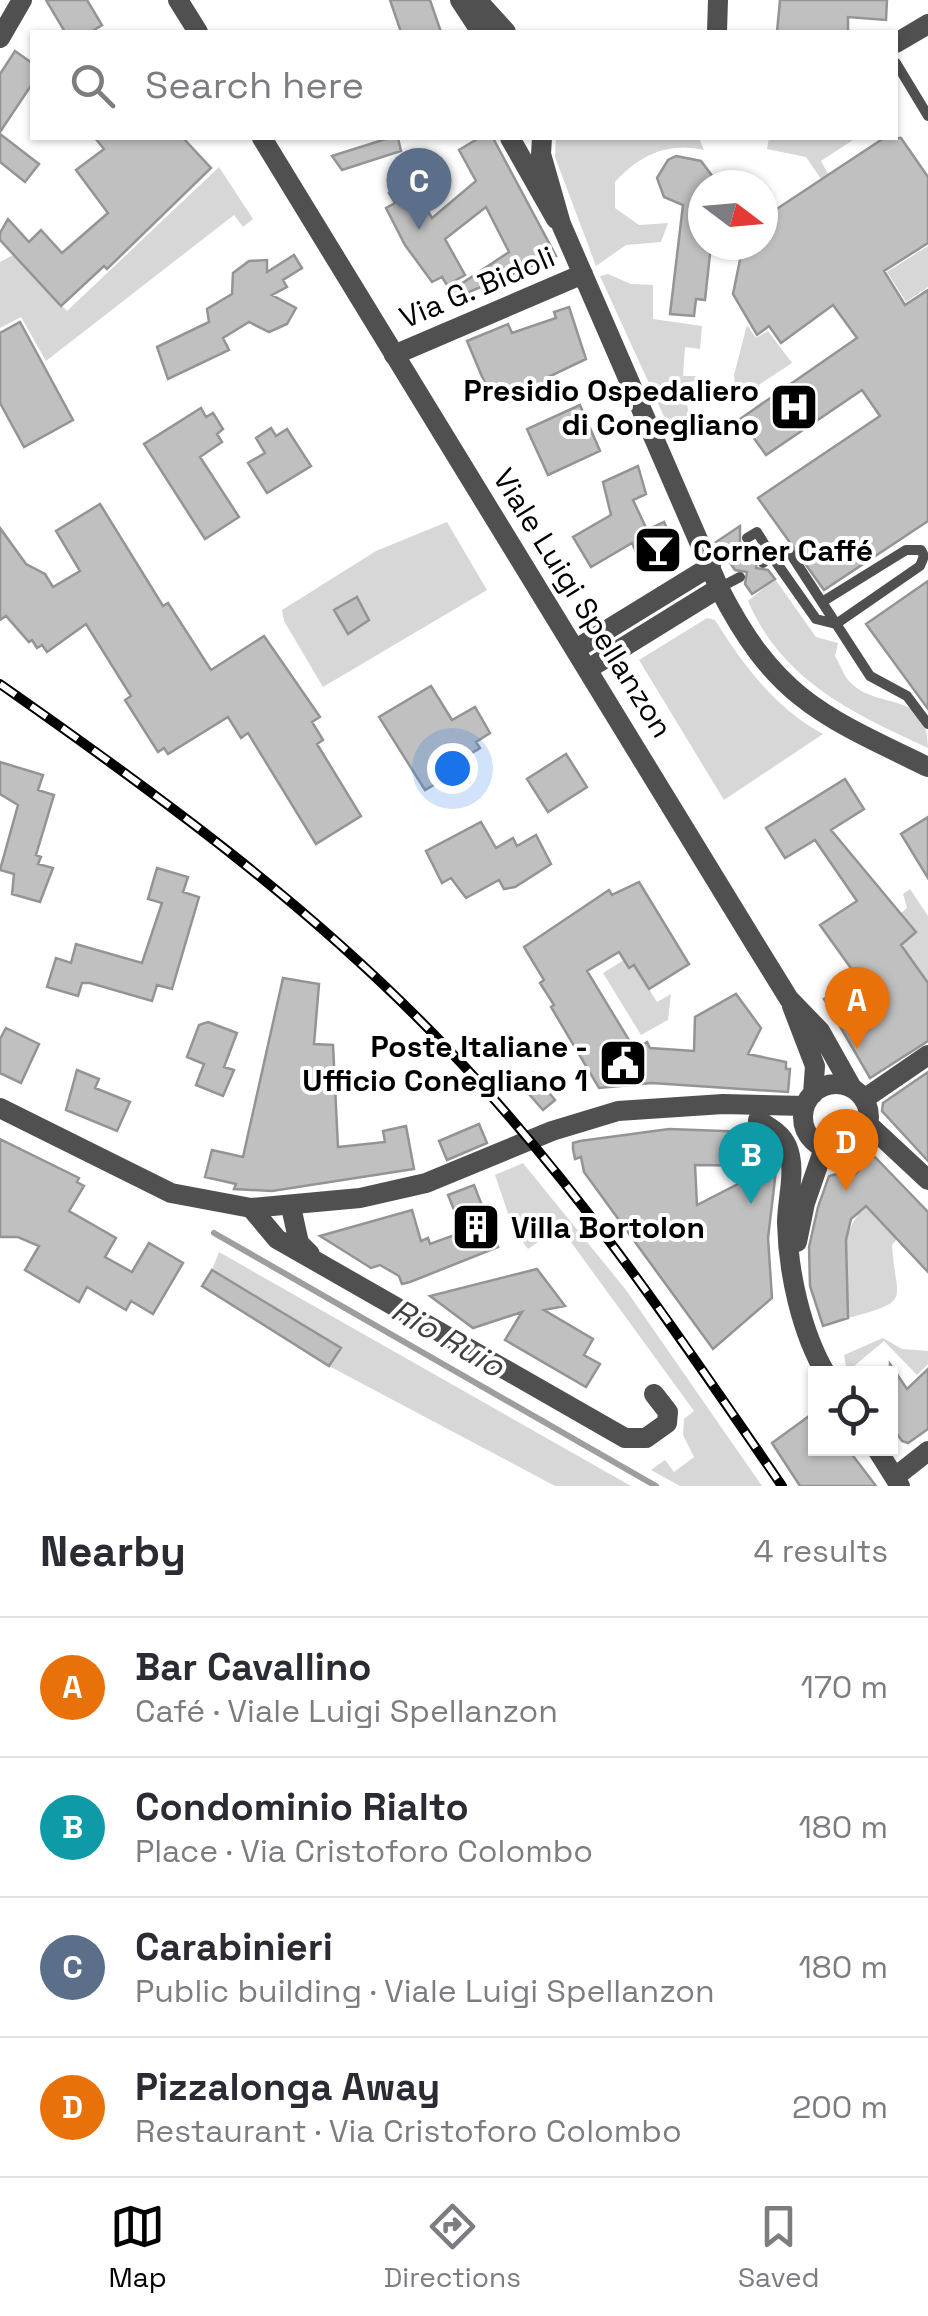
<!DOCTYPE html>
<html lang="en">
<head>
<meta charset="utf-8">
<style>
	:root { --surface:#fff; --page:#f2f2f3; --text:#2b2b33; --muted:#7c7c81; --line:#e1e1e2; --accent:#000 }
	body { margin:0; font-family:"Space Grotesk",sans-serif; background:var(--page); color:var(--text) }
	.controls { position:absolute; right:30px; bottom:30px; display:grid; overflow:hidden; border-radius:0px; box-shadow:0 2px 8px #0004 }
	.controls button { width:90px; height:90px; display:grid; place-items:center; padding:0; border:0; border-bottom:2px solid var(--line); background:var(--surface); color:var(--text); font:50px sans-serif }
	.compass { position:absolute; left:688px; top:170px; width:90px; height:90px; border-radius:50%; background:var(--surface); box-shadow:0 2px 8px #0004; rotate:106deg }
	.you { position:absolute; left:452px; top:768px; width:35px; height:35px; margin:-25px; border:8px solid #fff; border-radius:50%; background:#1a73e8; box-shadow:0 0 0 15px #1a73e833 }
	.badge { display:grid; place-items:center; width:65px; height:65px; border-radius:50%; background:var(--accent); color:#fff; font-size:32px; font-weight:700 }
	.pin { position:absolute; translate:-50% -82px; filter:drop-shadow(0 2px 5px #0008) }
	.pin::after { content:''; position:absolute; top:52px; width:35px; height:30px; background:inherit; clip-path:polygon(0 0,100% 0,50% 100%) }
	.list { margin:0; padding:0; list-style:none }
	h2 { display:flex; justify-content:space-between; align-items:center; height:130px; margin:0; padding:0 40px; font-size:42px }
	h2 small { font-size:32px; font-weight:400; color:var(--muted) }
	.list li { display:grid; grid-template-columns:65px 1fr auto; gap:30px; align-items:center; box-sizing:border-box; height:140px; padding:0 40px; border-top:2px solid var(--line) }
	.list b { display:block; font-size:38px; white-space:nowrap }
	.list p { margin:0; font-size:32px; white-space:nowrap; color:var(--muted) }
	.list em { font-size:32px; font-style:normal; color:var(--muted) }
	.icon { flex:none; width:55px; height:55px; fill:none; stroke:currentColor; stroke-width:2; stroke-linecap:round; stroke-linejoin:round }
	.map { position:relative; flex:none; width:928px; height:1486px; overflow:hidden }
	.search { position:absolute; background:var(--surface); box-shadow:0 2px 8px #0004; left:30px; right:30px; top:30px; height:110px; display:flex; align-items:center; gap:25px; box-sizing:border-box; padding:0 35px; border-radius:0px; color:var(--muted); font-size:38px }
	.sheet { height:690px; background:var(--surface) }
	nav { display:flex; justify-content:space-around; align-items:center; box-sizing:border-box; height:140px; border-top:2px solid var(--line); background:var(--surface); font-size:28px; color:var(--muted) }
	nav a { display:grid; justify-items:center; gap:5px }
	nav .on { color:var(--accent) }
	.map>svg:first-child { display:block }
</style>
</head>
<body>
<div class="map">
<svg width="928" height="1486" viewBox="0 0 928 1486">
	<rect width="100%" height="100%" fill="#fff"/>
	<path fill="#d7d7d7" d="M556,138H699L704,150C668,141 638,156 615,182V208L639,225L668,223L661,242L626,245L596,266L555,157Z
		M769,138H856L821,161L828,174L821,179L806,157L767,149Z
		M219,167L253,219L243,227L234,215L46,361L21,317L0,328V262L13,255L67,311Z
		M928,246V287L906,302L887,272Z
		M608,274L631,284L653,285V319L702,326L700,349L685,347L683,376H699V380L683,383L689,415L703,413L705,418L672,434L600,276Z
		M747,325L756,338L768,331L792,363L736,400L734,375Z
		M447,522L487,590L323,687L284,621L282,610L376,551Z
		M775,579L816,637L838,643L835,656C840,664 844,677 851,683C879,711 928,689 928,748C853,713 783,682 748,601Z
		M707,618L715,620C744,666 774,707 823,734L724,800L639,660Z
		M910,889L928,916V983L900,946L915,932L901,913L907,908L903,894Z
		M624,960L629,968L634,965L657,1002L671,994L668,1020L641,1035L603,973Z
		M523,1163L626,1290L762,1486H680L651,1470L665,1460L674,1472L694,1457L683,1435L684,1419L694,1411L560,1227L528,1249L514,1231L495,1175Z
		M866,1206L897,1239L892,1245C895,1301 915,1300 848,1318C848,1283 834,1234 866,1206Z
		M219,1252L631,1486H555L329,1366L340,1348L212,1270Z
		M883,1338L902,1349L928,1351V1364L917,1375L884,1341L847,1372L844,1355Z"/>
	<g fill="none" stroke-linecap="round" stroke-linejoin="round">
		<path stroke="#9e9e9e" stroke-width="6" d="M214,1233L656,1486"/>
	</g>
	<path fill="#c0c0c0" stroke="#949494" stroke-width="2.5" fill-rule="evenodd" d="M46,0H87L102,25L91,32H65Z
		M390,0H430L441,32H401Z
		M780,0H887L886,20L848,17V32H777Z
		M15,51L32,63V84L0,132V74Z
		M0,134L39,164L25,182L0,162Z
		M95,138H183L211,168L107,269L104,266L61,306L0,240V233L8,219L29,242L41,230L62,253L108,213L76,170L104,149Z
		M389,138H398L401,151L342,170L332,156Z
		M479,138H493L556,256L452,299L449,292L509,252L486,207L445,239L465,275L447,285L442,277L432,282L405,245L386,208L395,203L389,193L409,181L432,218L476,181L459,150Z
		M884,138H901L928,177V243L884,271L905,305L928,290V521L824,590L758,498L880,416L862,390L766,455L740,419L857,338L833,305L781,343L769,326L757,335L733,294L743,245H763V218Z
		M676,156L701,161L719,185H703V245H711L705,300L696,299L694,316L670,314L683,205L664,197L657,178L668,160Z
		M294,255L302,268L283,280L287,287L272,295L296,308L287,324L269,332L249,322L223,338L229,350L168,379L157,347L209,322L207,309L232,294L233,273L249,261L267,260V272Z
		M569,307L586,359L544,379L547,386L507,402L501,388L489,393L467,341L508,324L512,333L556,318L554,312Z
		M20,322L73,420L24,447L0,403V333Z
		M580,405L600,451L548,475L527,429Z
		M201,408L206,417L213,413L223,429L217,434L222,442L200,457L239,517L205,539L144,444Z
		M271,428L276,436L287,429L311,466L267,493L248,463L265,453L256,438Z
		M638,466L646,494L633,500L647,530L664,522L680,556L645,572L632,543L591,567L573,537L611,515L603,482Z
		M100,504L163,606L168,603L211,670L264,636L320,717L312,722L323,740L317,744L361,816L316,844L248,733L241,738L228,717L168,754L164,748L158,752L125,700L131,696L86,624L47,652L42,645L37,648L32,640L29,642L6,616L0,620V528L26,564L45,574L53,587L80,571L56,531Z
		M740,526V543L752,545L758,555L756,568L768,570L775,579L752,594L745,584L747,572L735,570L716,542Z
		M928,581V709L866,624Z
		M357,597L369,620L348,634L334,610Z
		M431,686L452,720L475,707L490,733L476,742L480,748L449,767L453,774L425,790L379,717Z
		M566,754L587,787L548,812L527,779Z
		M0,762L43,775L38,790L54,795L36,855L41,857L38,864L53,868L40,902L12,894L14,874L0,870L18,805L0,794Z
		M845,779L864,809L831,830L916,932L901,945L928,983V1041L870,1078L824,999L858,978L820,925L857,901L815,840L785,858L766,828Z
		M928,817V878L901,834Z
		M481,822L496,848L513,838L517,846L536,835L551,864L515,887L504,889L499,880L466,898L451,878L442,883L426,851Z
		M157,868L188,877L183,892L199,897L172,989L157,985L152,1001L90,983H82L78,996L47,987L56,958L71,963L76,944L142,963L162,903L148,899Z
		M639,882L689,964L649,989L634,965L629,968L619,952L587,971L635,1050L647,1042L650,1048L694,1051L695,1017L736,994L761,1028L748,1054L786,1062V1069H790L788,1092L652,1083L599,1088L551,1007L554,1005L540,983L544,980L524,947L609,890L612,895Z
		M283,978L319,984L314,1044L333,1045L338,1147L385,1142L383,1131L406,1126L414,1169L272,1191L234,1189L236,1184L205,1177L212,1150L243,1157Z
		M208,1022L237,1033L224,1067L234,1070L223,1096L196,1085L204,1064L187,1057L199,1025Z
		M6,1028L39,1044L21,1083L0,1073V1039Z
		M77,1070L99,1079L95,1088L130,1102L117,1131L66,1110Z
		M928,1072V1161L882,1111L883,1103Z
		M533,1073L555,1100L543,1110L520,1084Z
		M479,1124L487,1143L447,1160L439,1141Z
		M669,1129L751,1132L767,1142L777,1162L768,1238L772,1298L713,1349L584,1172L581,1157L575,1159L573,1149V1143L580,1141ZM695,1165L773,1166L697,1205Z
		M0,1139L79,1178L77,1182L84,1186L69,1211L116,1238L105,1257L132,1272L149,1243L183,1263L153,1314L131,1301L126,1310L87,1287L79,1302L25,1270L39,1246L18,1237H0Z
		M874,1156L928,1212V1272L866,1206L851,1219L846,1240L848,1318L823,1326L810,1286L809,1247L818,1207L829,1176L849,1171L853,1176Z
		M474,1185L498,1247L410,1282L402,1284L399,1276L380,1265L371,1268L320,1236L412,1210L421,1241L428,1238L430,1244L463,1232L448,1195Z
		M537,1269L565,1306L544,1310L593,1339L584,1355L600,1364L586,1387L505,1340L522,1312L473,1328L430,1296Z
		M212,1270L341,1348L329,1366L202,1286Z
		M890,1364L907,1389L928,1369V1429L908,1443L902,1441L890,1424Z
		M816,1411V1448H847L876,1486H800L772,1443Z"/>
	<g fill="none" stroke-linecap="round" stroke-linejoin="round">
		<path stroke="#505050" stroke-width="10" d="M896,63L928,116
			M747,538L757,532L771,555L763,563
			M719,588L740,577
			M822,602L906,550H921L924,556L920,566L836,624L816,619L771,555L790,553L870,676L907,696L928,724"/>
		<path stroke="#505050" stroke-width="20" d="M460,0L481,32
			M477,0L506,32
			M717,32L718,0
			M0,38L22,0
			M896,43L928,24
			M510,138L556,219
			M542,138L541,154L561,224L719,588C775,698 822,716 928,767
			M394,355L583,274
			M576,649L711,566
			M588,669L719,588
			M864,1099L928,1055
			M291,1207L299,1243L310,1254
			M251,1208L277,1239L625,1438H646L667,1423L668,1412L654,1394
			M895,1477L928,1451"/>
		<path stroke="#505050" stroke-width="20" d="M178,0L198,32
			M262,138L755,944L789,999L820,1031L852,1088
			M792,1006L815,1066L813,1094
			M803 1117a33 33 0 1 1 66 0a33 33 0 1 1-66 0Z
			M0,1108L171,1193L251,1208L360,1198L426,1183L552,1131L618,1111L723,1104L805,1106
			M758,1120C769,1127 781,1133 787,1146C797,1169 787,1199 787,1223C788,1271 801,1332 826,1374
			M869,1125L928,1180
			M797,1242L805,1203L824,1148
			M876,1448L900,1486"/>
		<g stroke="#000" stroke-width="10">
			<path id="rail" d="M0,684C157,794 313,907 446,1047C574,1180 678,1334 782,1486"/>
		</g>
		<use href="#rail" stroke="#fff" stroke-width="6" stroke-dasharray="19" stroke-linecap="butt"/>
	</g>
	<defs>
		<g id="hospital-square" transform="scale(2.5)"><rect x="-9" y="-9" width="18" height="18" rx="4" fill="#000" stroke="#fff"/><path d="M-5-5h3v3.5h4V-5h3V5h-3V1.5h-4V5h-3Z" fill="#fff"/></g>
		<g id="bar-square" transform="scale(2.5)"><rect x="-9" y="-9" width="18" height="18" rx="4" fill="#000" stroke="#fff"/><path d="M-6-5H6L.8 .8V4.5H3.5V6h-7V4.5H-.8V.8Z" fill="#fff"/></g>
		<g id="civic-square" transform="scale(2.5)"><rect x="-9" y="-9" width="18" height="18" rx="4" fill="#000" stroke="#fff"/><path d="M-.6-6.5H3V-4.5H.6V-3L4-1V1h2V6H-6V1h2V-1L-.6-3ZM-1.2 2.5V6h2.4V2.5Z" fill="#fff"/></g>
		<g id="building-square" transform="scale(2.5)"><rect x="-9" y="-9" width="18" height="18" rx="4" fill="#000" stroke="#fff"/><path d="M-4-6H4V6H1V3H-1V6H-4ZM-2.5-4.3h1.7v1.8h-1.7ZM.8-4.3h1.7v1.8H.8ZM-2.5-1h1.7V.8h-1.7ZM.8-1h1.7V.8H.8Z" fill="#fff"/></g>
	</defs>
	<g fill-rule="evenodd">
		<use href="#hospital-square" x="794" y="407"/>
		<use href="#bar-square" x="658" y="550"/>
		<use href="#civic-square" x="623" y="1063"/>
		<use href="#building-square" x="476" y="1227"/>
	</g>
	<g text-anchor="middle" dominant-baseline="central" stroke-width="8" stroke-linejoin="round" paint-order="stroke">
		<g font-size="30" fill="#000" stroke="#fff">
			<text transform="translate(477 287) rotate(-23)">Via G. Bidoli</text>
			<text transform="translate(583 603) rotate(58)">Viale Luigi Spellanzon</text>
		</g>
		<g font-size="30" font-weight="bold" fill="#000" stroke="#fff" text-anchor="end">
			<text x="759" y="390">Presidio Ospedaliero<tspan x="759" dy="34">di Conegliano</tspan></text>
			<text x="693" y="550" text-anchor="start">Corner Caffé</text>
			<text x="588" y="1046">Poste Italiane -<tspan x="588" dy="34">Ufficio Conegliano 1</tspan></text>
			<text x="511" y="1227" text-anchor="start">Villa Bortolon</text>
		</g>
		<g font-size="32" font-style="italic" fill="#3f3f3f" stroke="#fff">
			<text transform="translate(448 1338) rotate(30)">Rio Ruio</text>
		</g>
	</g>
</svg>
<div class="controls">
<button><svg class="icon" aria-label="locate" viewBox="0 0 24 24"><circle cx="12" cy="12" r="6"/><path d="M12 2v4M12 18v4M2 12h4M18 12h4"/></svg></button>
</div>
<svg class="compass" viewBox="-18 -18 36 36"><path d="M0-13l5 13h-10z" fill="#e53935"/><path d="M0 13l5-13h-10z" fill="#7c7c81"/></svg>
<div class="you"></div>
<div class="pin badge" style="left:857px;top:1049px;background:#e8710a">A</div>
<div class="pin badge" style="left:751px;top:1204px;background:#0f9aa8">B</div>
<div class="pin badge" style="left:419px;top:230px;background:#5c6f8a">C</div>
<div class="pin badge" style="left:846px;top:1191px;background:#e8710a">D</div>
<div class="search"><svg class="icon" aria-label="search" viewBox="0 0 24 24"><circle cx="10" cy="10" r="6"/><path d="M15 15l6 6"/></svg>Search here</div>
</div>
<section class="sheet">
<h2>Nearby<small>4 results</small></h2>
<ul class="list">
<li><span class="badge" style="background:#e8710a">A</span><div><b>Bar Cavallino</b><p>Café · Viale Luigi Spellanzon</p></div><em>170 m</em></li>
<li><span class="badge" style="background:#0f9aa8">B</span><div><b>Condominio Rialto</b><p>Place · Via Cristoforo Colombo</p></div><em>180 m</em></li>
<li><span class="badge" style="background:#5c6f8a">C</span><div><b>Carabinieri</b><p>Public building · Viale Luigi Spellanzon</p></div><em>180 m</em></li>
<li><span class="badge" style="background:#e8710a">D</span><div><b>Pizzalonga Away</b><p>Restaurant · Via Cristoforo Colombo</p></div><em>200 m</em></li>
</ul>
</section>
<nav>
<a class="on"><svg class="icon" aria-label="map" viewBox="0 0 24 24"><path d="M3 6l6-2 6 2 6-2v14l-6 2-6-2-6 2zM9 4v14M15 6v14"/></svg>Map</a>
<a><svg class="icon" aria-label="directions" viewBox="0 0 24 24"><path d="M12 3l9 9-9 9-9-9zM9 14v-3h6M13 9l2 2-2 2"/></svg>Directions</a>
<a><svg class="icon" aria-label="saved" viewBox="0 0 24 24"><path d="M7 4h10v16l-5-4-5 4z"/></svg>Saved</a>
</nav>
</body>
</html>
